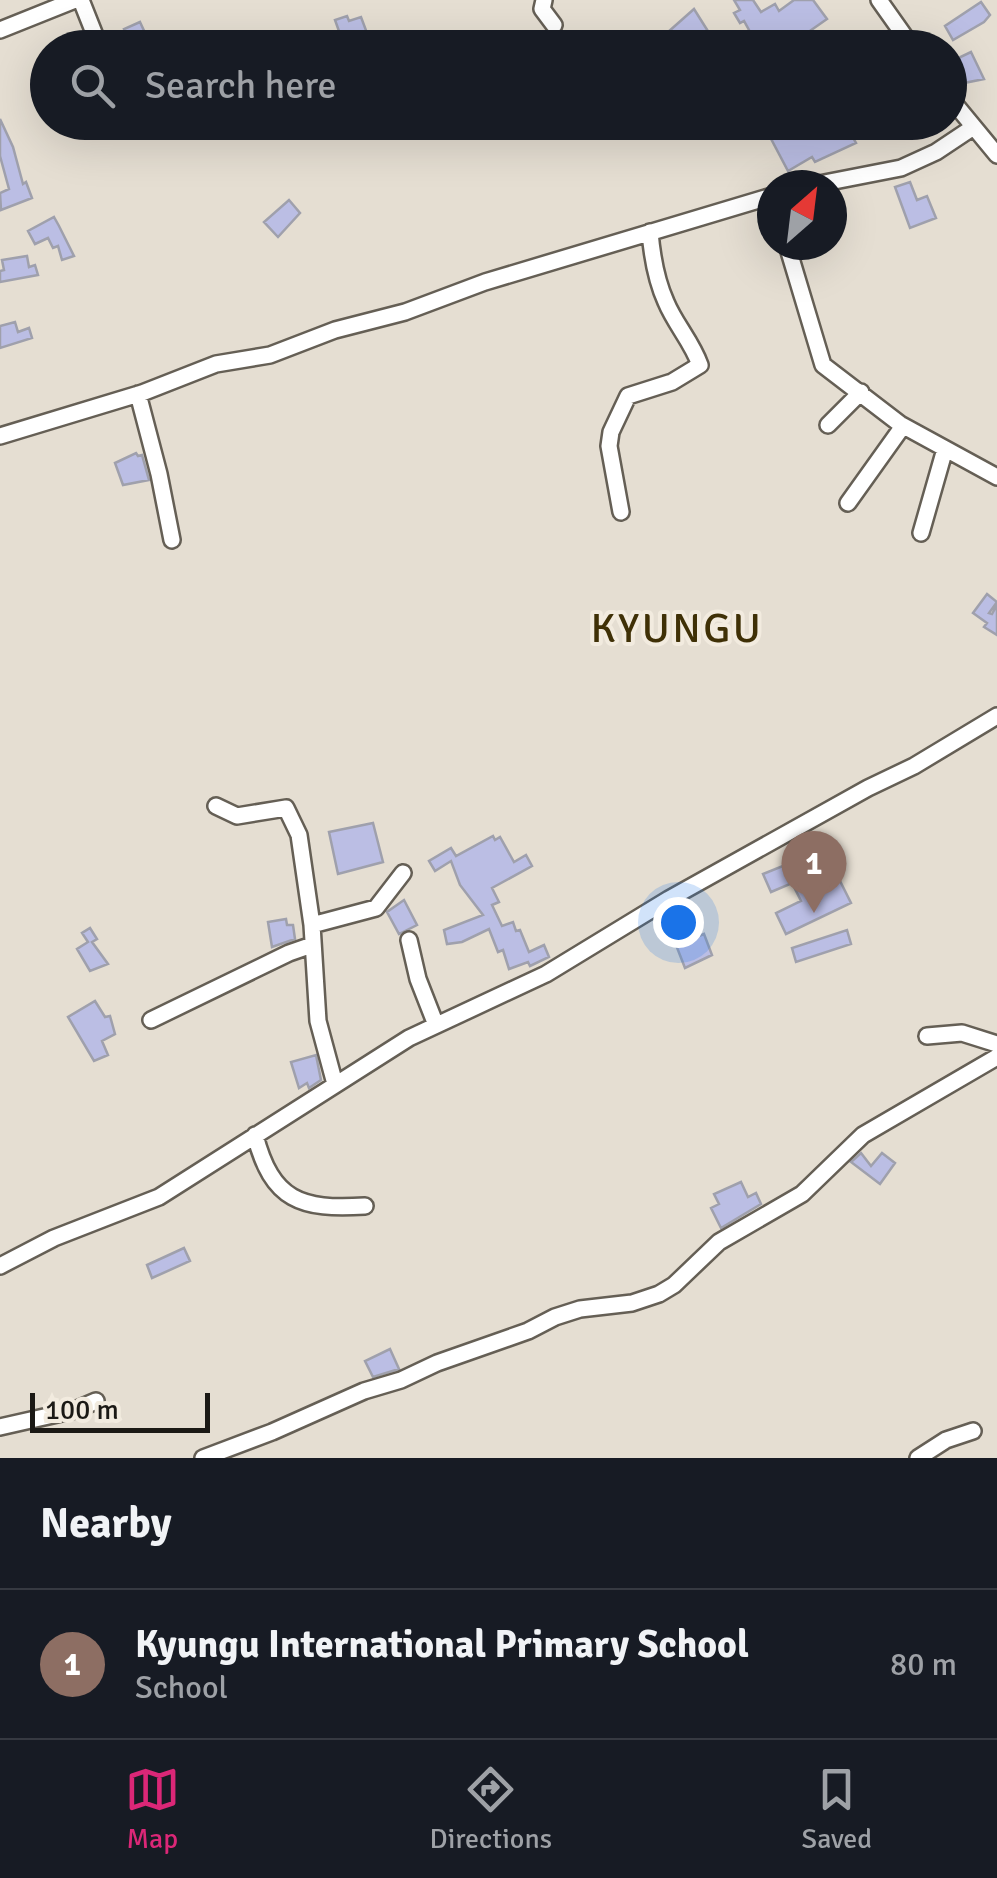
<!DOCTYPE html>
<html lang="en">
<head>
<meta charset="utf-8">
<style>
	:root { --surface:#171b24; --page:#20242c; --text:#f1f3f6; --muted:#9ea1a6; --line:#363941; --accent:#db2777 }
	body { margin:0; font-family:Signika,sans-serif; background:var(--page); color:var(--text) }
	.compass { position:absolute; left:757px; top:170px; width:90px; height:90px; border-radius:50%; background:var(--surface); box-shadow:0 10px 40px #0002; rotate:28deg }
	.scale { position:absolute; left:30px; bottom:25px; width:180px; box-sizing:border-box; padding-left:10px; border:5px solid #1b1915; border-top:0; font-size:28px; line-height:35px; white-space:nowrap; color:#1b1915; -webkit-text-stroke:8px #f2ebdf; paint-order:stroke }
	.you { position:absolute; left:678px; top:922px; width:35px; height:35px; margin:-25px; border:8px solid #fff; border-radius:50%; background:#1a73e8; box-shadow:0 0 0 15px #1a73e833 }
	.badge { display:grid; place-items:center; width:65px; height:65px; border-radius:50%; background:var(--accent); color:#fff; font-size:32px; font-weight:700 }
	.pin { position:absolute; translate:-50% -82px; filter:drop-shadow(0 2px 5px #0008) }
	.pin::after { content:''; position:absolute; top:52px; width:35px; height:30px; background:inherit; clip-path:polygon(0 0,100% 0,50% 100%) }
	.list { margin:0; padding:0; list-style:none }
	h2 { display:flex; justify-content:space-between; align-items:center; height:130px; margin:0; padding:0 40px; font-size:42px }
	h2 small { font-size:32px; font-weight:400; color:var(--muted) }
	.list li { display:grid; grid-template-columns:65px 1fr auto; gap:30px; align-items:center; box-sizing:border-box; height:150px; padding:0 40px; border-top:2px solid var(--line) }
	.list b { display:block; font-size:38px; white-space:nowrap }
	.list p { margin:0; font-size:32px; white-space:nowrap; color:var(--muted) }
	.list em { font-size:32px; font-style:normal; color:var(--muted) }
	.icon { flex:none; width:55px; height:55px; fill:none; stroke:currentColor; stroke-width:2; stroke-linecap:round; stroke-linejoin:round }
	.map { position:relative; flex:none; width:997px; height:1458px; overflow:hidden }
	.search { position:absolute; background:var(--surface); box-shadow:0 10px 40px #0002; left:30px; right:30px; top:30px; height:110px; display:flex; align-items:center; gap:25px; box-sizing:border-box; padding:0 35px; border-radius:55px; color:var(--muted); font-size:38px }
	.sheet { height:280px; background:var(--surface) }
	nav { display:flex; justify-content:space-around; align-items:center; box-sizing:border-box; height:140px; border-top:2px solid var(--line); background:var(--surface); font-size:28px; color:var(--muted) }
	nav a { display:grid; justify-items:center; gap:5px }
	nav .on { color:var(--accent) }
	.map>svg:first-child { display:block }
</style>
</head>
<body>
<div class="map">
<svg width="997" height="1458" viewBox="0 0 997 1458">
	<rect width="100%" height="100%" fill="#e5ded2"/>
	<path fill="#bbbee4" stroke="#9fa0ac" stroke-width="2.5" d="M734,0H753L761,12L775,4L779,11L794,0H813L827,19L807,33L812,39L802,48H759L744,21L740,23L734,13L740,10Z
		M981,2L990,15L984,22L953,40L945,26Z
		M694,9L716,44L710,48H650Z
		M347,16L349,21L361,17L370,41L345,48L335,20Z
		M140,22L152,48H111L109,41L126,33L124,29Z
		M971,52L984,79L964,83L954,60Z
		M0,119L13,147L23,184L26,182L32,198L1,210L0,193L9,189L0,156Z
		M792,122H844L856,143L815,162L812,157L788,171L768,133Z
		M910,182L917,200L927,196L936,218L910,228L895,187Z
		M289,200L300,213L278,237L264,222Z
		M54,217L59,226L74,256L62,260L58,246L53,248L48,238L35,244L28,231Z
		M27,256L29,267L35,265L38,275L0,282V271L4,270L2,260Z
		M15,322L18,332L29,328L32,338L0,348V326Z
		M136,453L138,456L142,455L149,480L123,485L115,463Z
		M987,594L997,602L989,613L992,614L997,605V635L984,627L987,623L973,613Z
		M373,823L383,862L338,874L329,832Z
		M493,836L495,840L500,837L514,862L526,855L532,866L492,888L499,902L492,905L502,926L513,922L516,931L520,930L529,952L544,945L549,957L530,966L528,962L509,969L503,950L498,952L489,929L462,942L447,944L444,930L483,915L460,885L451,861L435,871L429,861L451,848L456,856Z
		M800,859L810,881L834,869L851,903L786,934L776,913L801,901L792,883L771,892L763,874Z
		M404,900L417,925L399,934L387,912Z
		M286,919L287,925H293L295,939L272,947L268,922Z
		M90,928L97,939L92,942L108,964L90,971L77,949L88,942L82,933Z
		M847,930L851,944L796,962L792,948Z
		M704,934L712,955L685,968L676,945Z
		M95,1001L105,1017L110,1016L115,1034L102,1041L108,1055L94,1061L68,1017Z
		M316,1055L321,1080L309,1088L307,1083L299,1088L291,1062Z
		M861,1153L871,1166L882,1153L895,1163L880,1184L851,1162Z
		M741,1182L748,1197L756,1193L761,1204L721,1228L711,1208L719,1204L714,1194Z
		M184,1248L190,1261L152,1278L147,1265Z
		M390,1349L399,1369L373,1377L365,1361Z"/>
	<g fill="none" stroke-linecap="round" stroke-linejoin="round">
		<g stroke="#655f55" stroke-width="20">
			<path id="minor" d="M81,0L100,48
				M544,0L542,9L554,25
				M879,0L913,48
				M0,30L75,0
				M950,98L997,155
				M814,185L901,168L936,152L972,128
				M787,245L823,365L900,424L997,477
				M138,394L159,474L172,540
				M828,425L861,392
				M0,436L142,393L216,364L270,355L335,330L405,312L485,282L772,196
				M848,503L903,426
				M621,512L609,446L611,432L628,396L672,382L700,365C692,342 675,324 666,302C656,280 652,256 650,232
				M921,533L945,449
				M216,806L237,816L286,808L299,835L312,925
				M409,940L418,979L436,1025
				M151,1020L289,953L312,945
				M927,1036L962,1033L997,1044
				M335,1084L318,1021L312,925L376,908L403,873
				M255,1135C272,1201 301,1210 365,1206
				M0,1266L54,1238L159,1197L409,1038L546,974L669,899L868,788L914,766L997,716
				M0,1427L75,1410L96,1401
				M203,1458L272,1432L364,1391L401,1380L437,1363L528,1331L555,1317L580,1309L632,1303L659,1294L674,1285L719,1242L802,1194L863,1135L997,1057
				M918,1458L946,1440L973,1431"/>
		</g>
		<use href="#minor" stroke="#fff" stroke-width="15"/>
	</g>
	<g text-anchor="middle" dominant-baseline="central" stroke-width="8" stroke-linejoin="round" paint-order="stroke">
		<g font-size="42" letter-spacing="2.5" fill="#3f3006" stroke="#f2ebdf">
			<text x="677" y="628">KYUNGU</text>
		</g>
	</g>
</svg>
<svg class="compass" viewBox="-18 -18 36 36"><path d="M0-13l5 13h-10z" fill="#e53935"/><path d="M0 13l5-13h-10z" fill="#9ea1a6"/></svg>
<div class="scale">100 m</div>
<div class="you"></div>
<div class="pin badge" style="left:814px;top:913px;background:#8d6e63">1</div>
<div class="search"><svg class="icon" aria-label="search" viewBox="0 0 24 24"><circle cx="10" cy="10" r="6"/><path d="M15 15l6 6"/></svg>Search here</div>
</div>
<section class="sheet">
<h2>Nearby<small></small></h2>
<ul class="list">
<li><span class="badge" style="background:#8d6e63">1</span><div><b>Kyungu International Primary School</b><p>School</p></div><em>80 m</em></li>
</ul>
</section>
<nav>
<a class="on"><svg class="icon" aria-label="map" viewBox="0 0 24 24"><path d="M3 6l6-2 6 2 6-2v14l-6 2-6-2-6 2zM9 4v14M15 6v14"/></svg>Map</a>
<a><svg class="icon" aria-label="directions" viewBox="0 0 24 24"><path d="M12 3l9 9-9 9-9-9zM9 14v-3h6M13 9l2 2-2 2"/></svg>Directions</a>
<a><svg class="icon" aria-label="saved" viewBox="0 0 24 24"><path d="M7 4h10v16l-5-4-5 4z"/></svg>Saved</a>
</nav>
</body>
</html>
